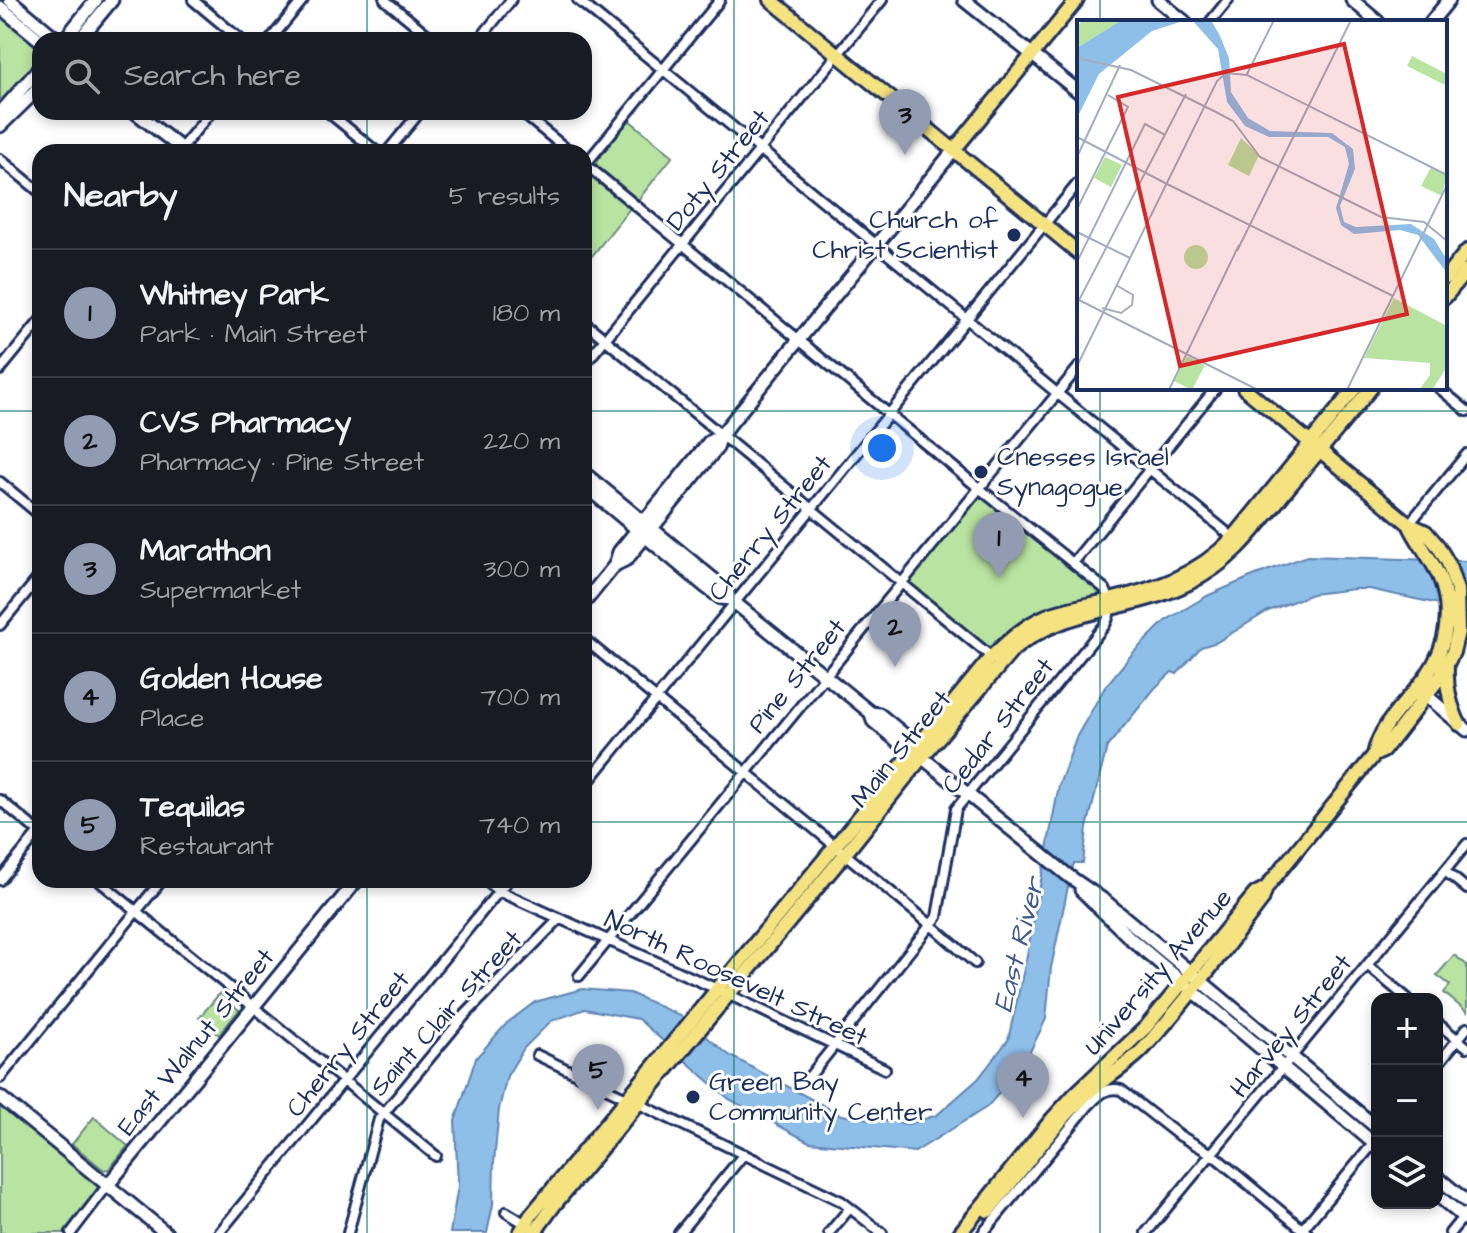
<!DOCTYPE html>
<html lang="en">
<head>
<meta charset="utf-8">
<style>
	:root { --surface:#171b24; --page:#20242c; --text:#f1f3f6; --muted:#9ea1a6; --line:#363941; --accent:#919bb2 }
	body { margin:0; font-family:"Architects Daughter",sans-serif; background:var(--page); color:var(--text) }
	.controls { position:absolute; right:24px; bottom:24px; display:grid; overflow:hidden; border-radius:16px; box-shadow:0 4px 12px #0003 }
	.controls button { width:72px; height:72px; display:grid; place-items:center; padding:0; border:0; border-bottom:2px solid var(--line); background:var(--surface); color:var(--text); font:40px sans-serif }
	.you { position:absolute; left:882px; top:448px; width:28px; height:28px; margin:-20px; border:6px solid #fff; border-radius:50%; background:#1a73e8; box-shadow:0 0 0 12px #1a73e833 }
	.badge { display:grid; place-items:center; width:52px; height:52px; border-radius:50%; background:var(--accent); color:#111; font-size:26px; font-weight:700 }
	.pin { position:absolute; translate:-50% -66px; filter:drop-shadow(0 2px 4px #0008) }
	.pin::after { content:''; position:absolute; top:42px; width:28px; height:24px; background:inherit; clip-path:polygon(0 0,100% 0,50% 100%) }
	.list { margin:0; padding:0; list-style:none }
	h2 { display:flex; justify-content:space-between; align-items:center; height:104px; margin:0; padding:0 32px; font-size:34px }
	h2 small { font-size:26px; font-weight:400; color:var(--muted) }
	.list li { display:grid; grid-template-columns:52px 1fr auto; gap:24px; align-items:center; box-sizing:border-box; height:128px; padding:0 32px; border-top:2px solid var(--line) }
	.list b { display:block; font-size:30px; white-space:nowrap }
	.list p { margin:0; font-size:26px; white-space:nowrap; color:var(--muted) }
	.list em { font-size:26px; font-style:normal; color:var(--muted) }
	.icon { flex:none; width:44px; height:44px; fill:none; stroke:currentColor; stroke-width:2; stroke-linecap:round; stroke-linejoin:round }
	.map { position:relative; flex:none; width:1467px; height:1233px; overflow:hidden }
	.search { position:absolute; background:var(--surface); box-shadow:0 4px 12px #0003; left:32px; top:32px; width:560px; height:88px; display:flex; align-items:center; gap:20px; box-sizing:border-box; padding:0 28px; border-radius:24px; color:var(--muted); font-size:30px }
	.panel { position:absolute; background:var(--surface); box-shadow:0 4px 12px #0003; left:32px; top:144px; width:560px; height:744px; border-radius:24px }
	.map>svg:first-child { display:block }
</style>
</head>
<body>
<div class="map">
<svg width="1467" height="1233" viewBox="0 0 1467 1233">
	<rect width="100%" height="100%" fill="#fff"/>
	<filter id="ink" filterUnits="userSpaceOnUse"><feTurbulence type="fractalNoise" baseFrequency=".0125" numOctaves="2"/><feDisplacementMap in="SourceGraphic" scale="16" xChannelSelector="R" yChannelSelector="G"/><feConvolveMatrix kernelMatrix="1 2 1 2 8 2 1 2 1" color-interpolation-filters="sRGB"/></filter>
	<g filter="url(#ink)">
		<path fill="#b8e3a0" stroke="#6a897f" stroke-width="2" d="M0,11L40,45V57L0,106Z
			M629,120L673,156L638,200L599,168L596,164L598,158Z
			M584,173L631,207L584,266Z
			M979,488L1105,589L1109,598L1063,618L994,659L902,583Z
			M1454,955L1467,965V1012L1444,993L1450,985L1437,975Z
			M220,993L239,1010L219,1035L199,1018Z
			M0,1104L100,1185L63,1233H0Z
			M94,1117L128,1146L109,1169L104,1170L72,1144Z"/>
		<path fill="#8ebfe9" stroke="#6085b1" stroke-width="2" d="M1307,556L1467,561V610L1369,589H1354L1312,594L1268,611L1217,642L1201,647L1177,674L1172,672L1155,688L1107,747L1087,828L1083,863H1074L1070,877L1051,968L1046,1019L1023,1066L987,1107L915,1152L809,1142L729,1099L638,1019L585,1009L551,1021L524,1048L507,1076L499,1109L494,1163L493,1205L487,1233H450L458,1186L455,1121L476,1058L507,1023L535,1002L582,989L630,993L681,1016L729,1055L841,1115L909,1124L937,1115L978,1079L1008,1040L1026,960L1059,785L1077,736L1105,687L1132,654L1165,621L1207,596L1253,576Z"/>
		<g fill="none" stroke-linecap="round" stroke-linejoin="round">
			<g stroke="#1b2f5e" stroke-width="14">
				<path id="street" d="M193,0L241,40
					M385,0L434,40
					M578,0L1236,540
					M1210,22L1228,0
					M270,40L303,0
					M479,40L511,0
					M328,112L377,152
					M521,112L570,152
					M178,152L211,112
					M387,152L420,112
					M0,159L40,192
					M584,163L974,484L1105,589C1111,602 1112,612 1105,625L956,809L937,917L809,1077
					M585,165L720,0
					M584,322L994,659
					M584,365L882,0
					M0,370L40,321
					M1439,388L1467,411
					M0,482L40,515
					M1409,524L1467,454
					M1073,563L1216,388
					M0,625L40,576
					M584,639L931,925L975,963
					M584,787L1079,182
					M0,800L40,833
					M1445,871L1467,889
					M0,880L40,831
					M98,880L436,1156
					M485,880L498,891L717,989L885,1069
					M1367,965L1408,999
					M579,976L1079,367
					M1437,1023L1467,1047
					M537,1055L841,1201L882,1233
					M1437,1065L1467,1028
					M0,1078L162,880
					M506,1212L529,1226
					M1301,1231L1377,1139
					M71,1233L107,1186
					M219,1233L508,880
					M348,1233L379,1119L465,1015L559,919
					M679,1233L744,1154
					M829,1233L850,1208
					M983,1233L1088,1106C1098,1096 1106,1086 1121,1090L1177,1134L1212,1154L1307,1233
					M1146,1233L1467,844
					M1450,1233L1467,1212"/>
			</g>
			<g stroke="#1b2f5e" stroke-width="17">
				<path id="secondary" d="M10,0L58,40
					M964,0L1079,92
					M1158,0L1185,22
					M1352,0L1378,22
					M0,7L40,40
					M1431,22L1449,0
					M64,40L96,0
					M79,40L112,0
					M135,112L186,152
					M0,113L40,68
					M0,126L40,87
					M584,473L712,578L727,591L730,599
					M584,485L706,587L721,598L730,599L871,713L879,714L913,742V750
					M615,565L619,552L709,442L721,435L954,150
					M584,603L615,565L627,559L717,448L721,435
					M1421,691L1467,730
					M871,713L873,721L907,749L913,750L1070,877L1105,901L1377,1128
					M1081,890L1131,939L1377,1146
					M0,1097L166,1233
					M1437,1177L1467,1202
					M107,1186L357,880
					M1437,1195L1467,1220"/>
			</g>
			<g stroke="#1b2f5e" stroke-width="18">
				<path id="primary" d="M771,0L1079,253
					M954,150L1077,0
					M1445,278L1467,251
					M1445,297L1467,270
					M1447,669C1446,690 1451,706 1459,724
					M1374,755C1379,728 1400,708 1417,688C1443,658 1454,622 1442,584C1435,561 1418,545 1409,524
					M988,1211C1020,1173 1051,1127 1087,1094C1105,1078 1127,1066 1144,1048C1187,1001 1224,950 1262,900L1266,888
					M520,1233L531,1215L991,657C1008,641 1025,625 1046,616C1063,609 1083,606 1101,602C1152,590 1196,577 1233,538L1355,388
					M534,1233L555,1204L845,854L922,757L1013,650C1063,607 1132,612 1189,583C1235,561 1258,525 1289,487C1317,454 1344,422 1371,388
					M960,1233L1053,1118L1075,1094L1146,1027L1255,894L1266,888L1374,755L1383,751L1441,676L1453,652L1458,632L1457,590L1448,563L1438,546L1426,532L1409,524L1244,388"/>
			</g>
			<use href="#street" stroke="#fff" stroke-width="8"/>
			<use href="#secondary" stroke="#fff" stroke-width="11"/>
			<use href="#primary" stroke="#f5e382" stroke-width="12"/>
		</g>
	</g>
	<path fill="none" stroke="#0f766e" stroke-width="2" stroke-opacity="0.55" d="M367,0V40M734,0V1233M1100,0V22M367,112V152M1100,388V1233M0,411H40M584,411H1467M0,822H40M584,822H1467M367,880V1233"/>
	<g fill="#1b2f5e" stroke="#fff" stroke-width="3">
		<circle cx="1014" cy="235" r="8"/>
		<circle cx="981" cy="472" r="8"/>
		<circle cx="693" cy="1097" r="8"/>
	</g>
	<g text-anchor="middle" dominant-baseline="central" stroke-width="6" stroke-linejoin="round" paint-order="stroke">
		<g font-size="26" fill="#1b2f5e" stroke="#fff">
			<text transform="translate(718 170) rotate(-51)">Doty Street</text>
			<text transform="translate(770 528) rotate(-51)">Cherry Street</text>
			<text transform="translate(797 676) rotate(-51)">Pine Street</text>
			<text transform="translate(998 726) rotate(-52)">Cedar Street</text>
			<text transform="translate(901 749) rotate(-51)">Main Street</text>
			<text transform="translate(1158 972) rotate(-49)">University Avenue</text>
			<text transform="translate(736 978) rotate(25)">North Roosevelt Street</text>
			<text transform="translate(446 1013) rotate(-48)">Saint Clair Street</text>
			<text transform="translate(1291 1026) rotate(-51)">Harvey Street</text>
			<text transform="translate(196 1042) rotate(-51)">East Walnut Street</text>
			<text transform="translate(348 1044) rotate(-51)">Cherry Street</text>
		</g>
		<g font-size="26" fill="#1b2f5e" stroke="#fff" text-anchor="start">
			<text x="998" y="220" text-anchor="end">Church of<tspan x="998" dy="30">Christ Scientist</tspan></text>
			<text x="997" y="457">Cnesses Israel<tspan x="997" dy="30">Synagogue</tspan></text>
			<text x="709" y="1082">Green Bay<tspan x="709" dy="30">Community Center</tspan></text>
		</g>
		<g font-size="28" font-style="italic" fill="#3e5a88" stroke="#fff">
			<text transform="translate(1019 945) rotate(-76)">East River</text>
		</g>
	</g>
	<g transform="translate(1077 20)">
		<rect width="370" height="370" fill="#fff"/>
		<path d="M6,0H40L43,2L0,28V6ZM335,36L370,54V66L330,46ZM164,118L182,135L172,156L151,145ZM28,137L45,145L34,167L17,158ZM354,147L370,155L365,176L344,166ZM107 237a12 12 0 1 1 24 0a12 12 0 1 1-24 0ZM317,278L370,306V347L355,370H342L353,355V343L287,338ZM110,336L128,345L115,370L97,361Z" fill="#b8e3a0"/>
		<path d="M45,0H109L75,11L22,54L2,94L0,28ZM115,0H134L143,16L152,38L154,72L171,98L193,111L255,113L276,129L278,149L263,186L267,202L279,207L334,204L357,219L370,240V253L341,215L323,210L277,214L264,205L259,188L272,144L268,127L251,117H192L168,106L150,82L141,29Z" fill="#8ebfe9"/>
		<path fill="none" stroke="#a4acbf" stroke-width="2" d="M0,38L54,50L139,92L156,101L183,137L304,197L347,202L370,221M169,56L197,0M0,117L90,164M0,137L43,45M90,164L316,276M0,189L51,87L31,75M0,212L53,238M160,231L274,0M0,242L68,104L88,115M0,279L181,370M0,284L109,74M25,288L44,293L55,285L56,275L39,265M0,346L140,61L149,53L170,55L370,155M92,370L162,225M270,370L370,165"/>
		<path fill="#d62828" fill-opacity="0.15" stroke="#d62828" stroke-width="4" d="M267,24L330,294L103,346L41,77Z"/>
		<rect width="370" height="370" fill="none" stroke="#1b2f5e" stroke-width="4"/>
	</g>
</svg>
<div class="controls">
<button>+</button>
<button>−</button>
<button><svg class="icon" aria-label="layers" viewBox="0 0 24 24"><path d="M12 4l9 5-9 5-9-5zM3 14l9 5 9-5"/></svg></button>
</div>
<div class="you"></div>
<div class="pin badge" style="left:999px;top:578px">1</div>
<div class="pin badge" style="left:895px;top:667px">2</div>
<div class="pin badge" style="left:905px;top:155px">3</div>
<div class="pin badge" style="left:1023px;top:1118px">4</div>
<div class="pin badge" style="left:598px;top:1110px">5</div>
<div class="search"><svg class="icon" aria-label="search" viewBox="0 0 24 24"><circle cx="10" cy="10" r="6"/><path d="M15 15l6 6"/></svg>Search here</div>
<section class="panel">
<h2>Nearby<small>5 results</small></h2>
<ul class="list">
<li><span class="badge">1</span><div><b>Whitney Park</b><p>Park · Main Street</p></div><em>180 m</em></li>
<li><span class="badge">2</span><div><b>CVS Pharmacy</b><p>Pharmacy · Pine Street</p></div><em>220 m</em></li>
<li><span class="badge">3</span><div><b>Marathon</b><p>Supermarket</p></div><em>300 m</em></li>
<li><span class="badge">4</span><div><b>Golden House</b><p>Place</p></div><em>700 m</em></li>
<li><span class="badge">5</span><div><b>Tequilas</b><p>Restaurant</p></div><em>740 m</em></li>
</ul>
</section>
</div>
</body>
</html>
